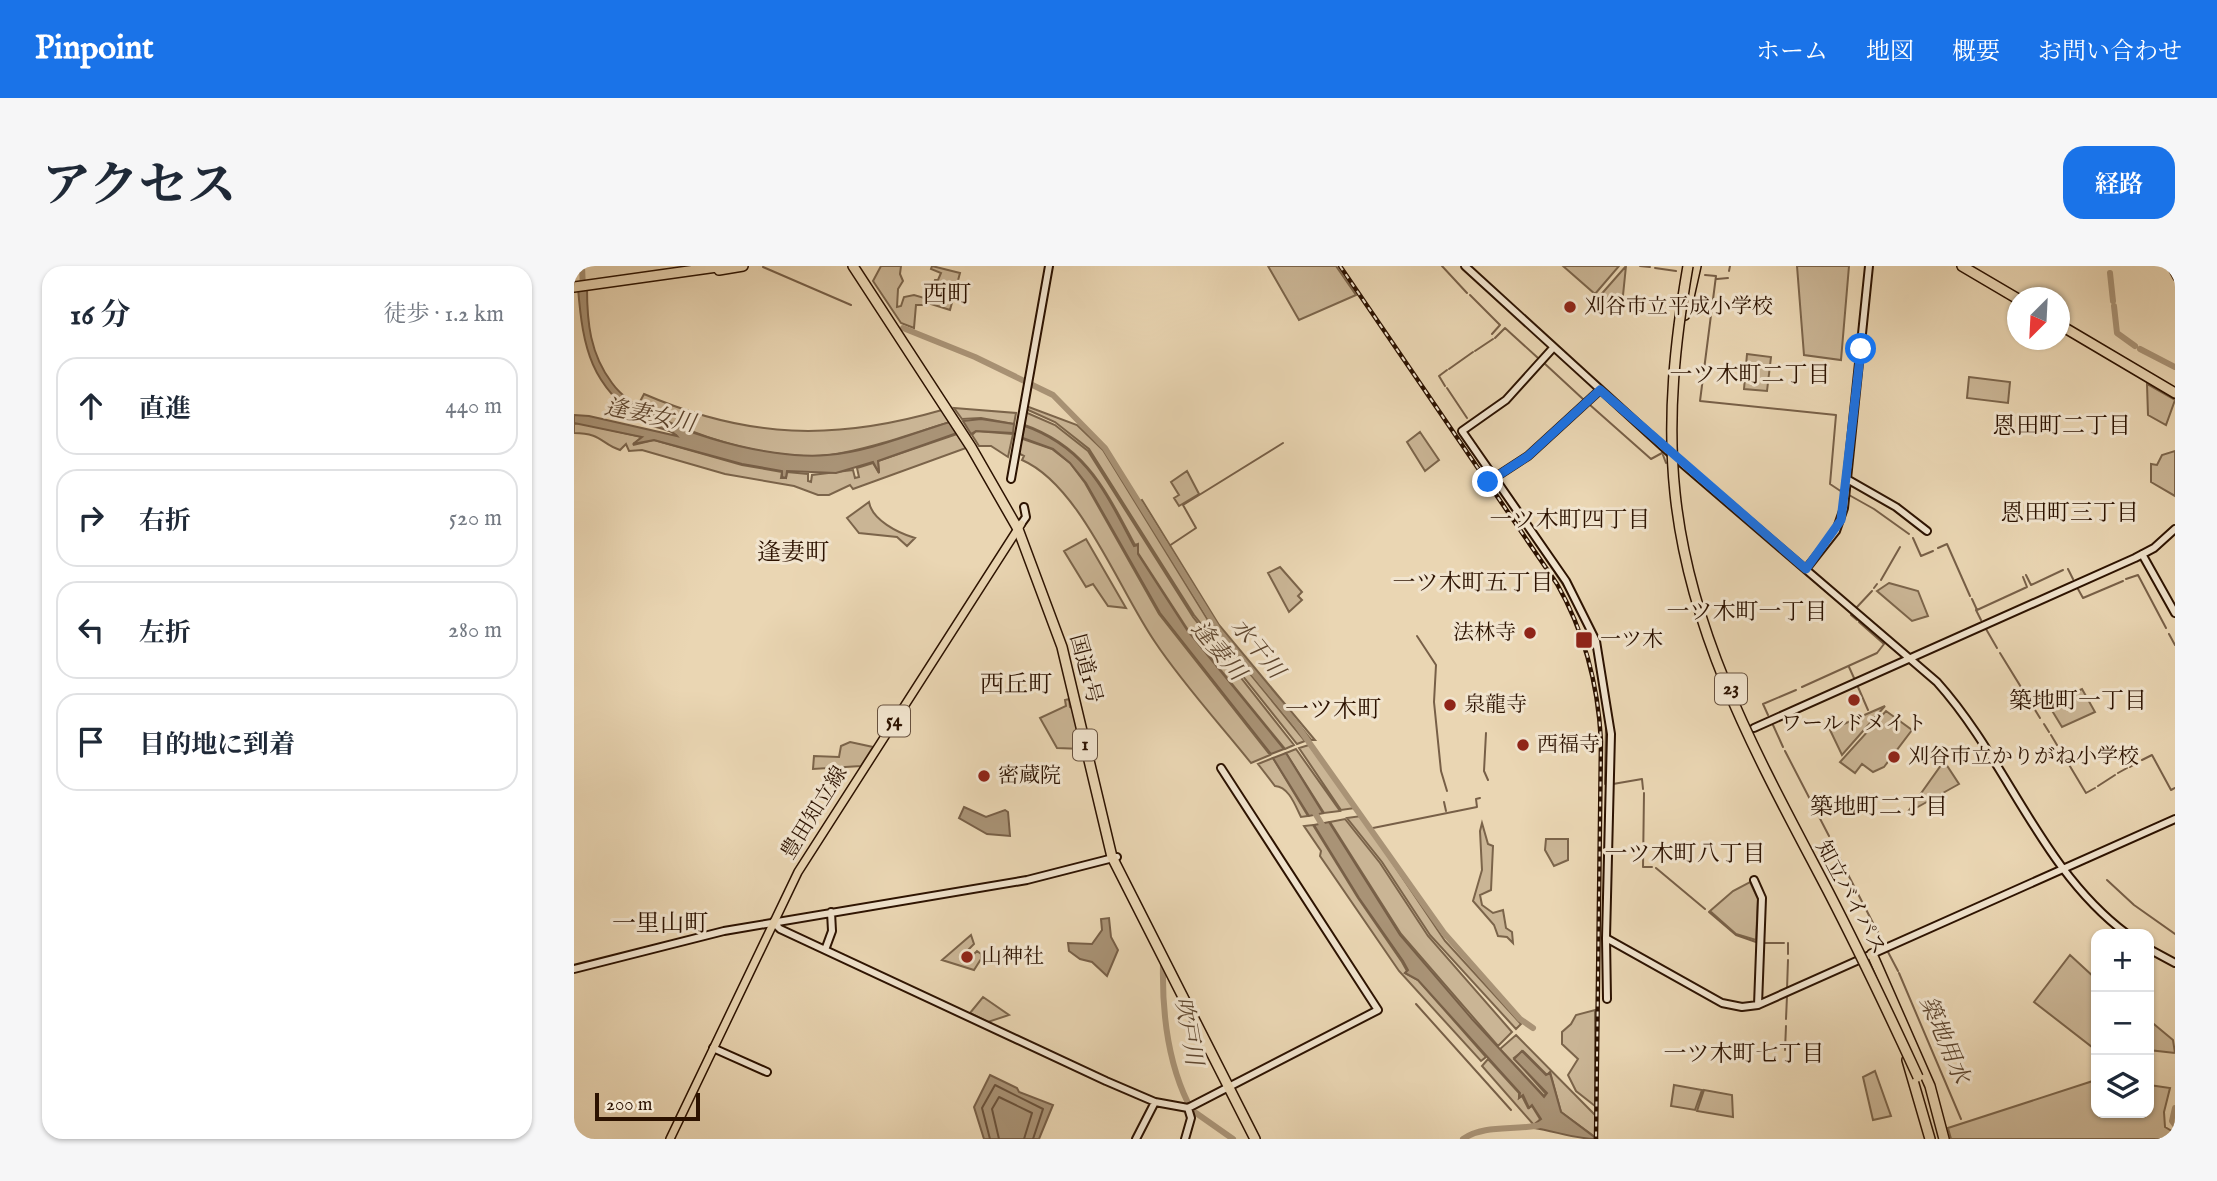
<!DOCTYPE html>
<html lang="ja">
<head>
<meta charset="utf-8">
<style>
	:root { --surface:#fff; --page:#f6f6f7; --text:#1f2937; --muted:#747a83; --line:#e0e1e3; --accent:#1a73e8 }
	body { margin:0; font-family:"IM FELL English","Noto Serif JP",serif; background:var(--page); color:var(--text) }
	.controls { position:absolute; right:21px; bottom:21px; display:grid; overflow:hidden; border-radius:14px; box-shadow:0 2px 5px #0004 }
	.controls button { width:63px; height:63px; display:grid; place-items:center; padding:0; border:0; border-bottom:2px solid var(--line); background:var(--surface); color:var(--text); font:35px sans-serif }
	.compass { position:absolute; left:1433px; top:21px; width:63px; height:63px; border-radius:50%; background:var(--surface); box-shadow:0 2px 5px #0004; rotate:204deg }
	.scale { position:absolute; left:21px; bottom:18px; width:105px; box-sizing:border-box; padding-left:7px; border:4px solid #2c1200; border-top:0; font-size:19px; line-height:24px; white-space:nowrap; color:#2c1200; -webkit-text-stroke:5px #f1e4ce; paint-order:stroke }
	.stop { position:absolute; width:21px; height:21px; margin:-16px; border:5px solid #1a73e8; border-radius:50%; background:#fff }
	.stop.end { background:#1a73e8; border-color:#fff; box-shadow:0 2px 7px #0008 }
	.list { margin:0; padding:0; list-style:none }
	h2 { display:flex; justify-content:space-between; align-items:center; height:91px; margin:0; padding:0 28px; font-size:30px }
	h2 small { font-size:23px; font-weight:400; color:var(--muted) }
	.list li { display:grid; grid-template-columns:46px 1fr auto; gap:21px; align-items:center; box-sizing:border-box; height:98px; margin:0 14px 14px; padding:0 14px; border:2px solid var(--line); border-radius:21px }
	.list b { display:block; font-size:26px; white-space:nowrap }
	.list em { font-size:23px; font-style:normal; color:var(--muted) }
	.icon { flex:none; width:38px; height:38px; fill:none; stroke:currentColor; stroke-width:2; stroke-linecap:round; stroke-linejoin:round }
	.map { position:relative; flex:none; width:1601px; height:873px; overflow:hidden; border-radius:21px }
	header { display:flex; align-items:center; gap:42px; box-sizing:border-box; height:98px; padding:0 35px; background:var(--accent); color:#fff }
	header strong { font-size:33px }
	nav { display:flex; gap:38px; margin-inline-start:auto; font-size:24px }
	.intro { display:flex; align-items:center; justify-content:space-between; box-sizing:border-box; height:168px; padding:0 42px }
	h1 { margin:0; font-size:49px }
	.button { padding:18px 32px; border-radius:21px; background:var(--accent); color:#fff; font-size:24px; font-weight:700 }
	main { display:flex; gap:42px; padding:0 42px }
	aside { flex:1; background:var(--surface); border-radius:21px; box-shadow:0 2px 5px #0004 }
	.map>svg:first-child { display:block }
</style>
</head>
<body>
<header>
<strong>Pinpoint</strong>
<nav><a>ホーム</a><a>地図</a><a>概要</a><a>お問い合わせ</a></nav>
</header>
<div class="intro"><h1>アクセス</h1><a class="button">経路</a></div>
<main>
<aside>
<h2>16 分<small>徒歩 · 1.2 km</small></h2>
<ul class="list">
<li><svg class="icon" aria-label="ahead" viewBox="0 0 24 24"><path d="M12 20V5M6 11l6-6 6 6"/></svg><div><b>直進</b></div><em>440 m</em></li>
<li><svg class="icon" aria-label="right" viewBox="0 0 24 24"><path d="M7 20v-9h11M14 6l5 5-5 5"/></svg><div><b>右折</b></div><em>520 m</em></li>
<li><svg class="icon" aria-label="left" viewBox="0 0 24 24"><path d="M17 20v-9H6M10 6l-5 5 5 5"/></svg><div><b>左折</b></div><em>280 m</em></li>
<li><svg class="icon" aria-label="arrive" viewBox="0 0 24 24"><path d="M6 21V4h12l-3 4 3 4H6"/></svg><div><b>目的地に到着</b></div></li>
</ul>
</aside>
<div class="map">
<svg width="1601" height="873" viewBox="0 0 1601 873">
	<rect width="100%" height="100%" fill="#ead6b3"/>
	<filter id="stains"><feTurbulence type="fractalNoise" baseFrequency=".00286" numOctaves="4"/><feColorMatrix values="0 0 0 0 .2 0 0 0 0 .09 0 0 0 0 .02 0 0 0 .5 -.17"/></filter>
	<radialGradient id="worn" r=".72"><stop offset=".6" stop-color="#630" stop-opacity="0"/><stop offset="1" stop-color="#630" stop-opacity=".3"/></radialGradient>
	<path fill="#cab595" stroke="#7b644a" stroke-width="2" d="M307,0H327L326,8L329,15L324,23L323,41L327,40L330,31L340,29L354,33L350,39H342L340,62L327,57L299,15Z
		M358,0L386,7L376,44L354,37L361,14H364L367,7L357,3Z
		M694,0H762L782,29L725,54Z
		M989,0H1045L1021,28Z
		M1052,0L1048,39L1041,47L1024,32Z
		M1223,0H1275L1267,94L1230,89Z
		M1173,88L1197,91L1193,125L1170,123Z
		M1395,111L1436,116L1434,137L1393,132Z
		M1573,118L1601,134L1592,159L1574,149Z
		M70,128C174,173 261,175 368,144L376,156C337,168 296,183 256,189C196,196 116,169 63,141Z
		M452,140L503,159L529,184L640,364L731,475L723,478L620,349L515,183L481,156L452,143Z
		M380,142L442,147L440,158L407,152L388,153Z
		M451,146L481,159L514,185L619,351L720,479L711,483L614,364L564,287V278L561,279C531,223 512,180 448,158Z
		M5,157L68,171L59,179L80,174L168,199L208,206L207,212H212L213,206L234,208V215L237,216L238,209L279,204L281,212L285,211L283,202L299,197L305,207L304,195L383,168L392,182L279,223L276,219L255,229H244L220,220L151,208L68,184L55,185L52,178L46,184C27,178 28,167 0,167V158Z
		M402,165L439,168L434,191L417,180H405L398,169Z
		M846,166L865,194L851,205L833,176Z
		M446,172L478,183L496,197L511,217L585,348L696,489L677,497C645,457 609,418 581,376C545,324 506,219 448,194L450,190L444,187Z
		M1601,185V230L1577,216V198L1583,199L1588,189Z
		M613,205L625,228L605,240L600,232L605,229L597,216Z
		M568,234L645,359L741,474H737L626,336L566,235Z
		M295,236C298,254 324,267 341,272L333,280L323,271L285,267L273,252Z
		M512,273L552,342L534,340L519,318L512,321L490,285Z
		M706,301L728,326L724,330L728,334L715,346L694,307Z
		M1315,317L1344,325L1354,350L1338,355L1303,325Z
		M1508,423L1521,446L1488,461L1474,438Z
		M495,433L496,441L499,442L509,483L483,482L466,452L492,440L491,434Z
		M1311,440L1268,489L1256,464Z
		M1312,445L1338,464L1310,501L1299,506L1288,498L1281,507L1266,496Z
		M276,476L299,481L287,500L239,503L240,490L265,491L267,480Z
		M735,479L781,542L767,544L725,482Z
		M722,483L766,545L750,547L712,487Z
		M699,492L734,550L727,551C721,539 715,521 701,520L684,498Z
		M1370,495L1385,518L1333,547Z
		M787,550L871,675L947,758L942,763L856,669L808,596L773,552Z
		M771,553L806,597L854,670L938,766L924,780L827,668L756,556Z
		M908,557L914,578L919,580L917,624L906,629L908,639L919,647L929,644L932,662L938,666L939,677L933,671L924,670L920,659L899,635L908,604L906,565Z
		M739,559L784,632L828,696L833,705L831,707L844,714L912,791L907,795L825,705L746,590L747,585L730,560Z
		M972,573H994V594L980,600L971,584Z
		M1176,616L1184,633L1182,674L1162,668L1136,645L1159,625Z
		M397,669L400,678L389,689L394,694L403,685L407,688V693L400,704L368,694Z
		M1496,689L1522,713V776L1518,781L1460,736Z
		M409,731L435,749L414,756L396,747Z
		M1021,744V840L1002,825L994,809L1004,793L988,778V766L997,758L1002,749Z
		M1575,754L1599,774L1601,787L1575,784Z
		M942,769L1021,849V871L987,846L976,806L973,809L949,785L940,792L972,828L970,830L926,783Z
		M914,793L945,827V832L948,830L954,842L958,840L966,853L963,858H959L908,800Z
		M1301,805L1317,850L1299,854L1289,811Z
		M1522,814V847H1575V819L1596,822L1590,846L1591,861L1601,867V873H1377L1374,862Z
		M1100,819L1128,824L1121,844L1097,840Z
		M1130,824L1158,829L1159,851L1123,845Z"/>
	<path fill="#a99376" stroke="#775f47" stroke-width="2" d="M4,22H13C13,56 16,88 38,117C71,163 198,195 253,189C295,186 336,168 376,156L383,167L304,195L305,207L299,196L262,207L213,205L212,212L208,211V205L168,198L80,174L59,178L68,171L0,157V149L15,150L103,170C95,161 79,163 69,156C17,119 9,84 4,22Z
		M407,153L440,158L439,167L402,165L397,168L389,155Z
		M448,159C512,181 530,224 560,280L564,279V288L613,364L710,483L697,488L586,347L512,217L496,197L479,183L446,171Z
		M712,487L749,547H750L735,550L699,492Z
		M390,541L412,551L431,544L434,546L436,570L413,568L385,552Z
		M755,556L826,669L898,753L970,831L973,827L940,793L948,785L972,809L976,807L987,846L1023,873C1000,873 981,865 960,862L959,859L967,853L958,839L955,842L949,829L945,832L946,827L844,714L831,707L834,704L829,695L785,632L740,559Z
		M535,652L537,671L544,684L533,710L518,696L506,693L495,685L494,677L518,678L528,664L527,653Z
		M416,809L443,822L445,826L479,839L465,873H410L400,841Z"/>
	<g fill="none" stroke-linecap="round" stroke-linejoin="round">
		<path stroke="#6a523b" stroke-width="2" d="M416,873L408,842L421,819L469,843L459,873
			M425,873L418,843L425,831L458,847L450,873"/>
		<path stroke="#775f47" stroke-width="2" d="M868,0L893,27
			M1066,0L1076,1
			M189,1L277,39
			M1081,2L1102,5
			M1155,5L1156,0
			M1131,9L1142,10L1126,135L1262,149L1256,218L1268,226
			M1143,13L1154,12
			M896,29L926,59L918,68
			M921,72L931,62L964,92
			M901,85L919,73
			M970,97L1010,134
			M875,103L899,86
			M871,120L865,110L873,104
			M873,122L893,152
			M1016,139L1077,193L1088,187
			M886,169L916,211
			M1089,189L1092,197
			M920,216L994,326
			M1275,229L1300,243L1335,268
			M1339,272L1347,290L1359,285
			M592,282L622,262L609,239L709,177
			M1364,282L1373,278L1396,330
			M1494,303L1499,313
			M1452,309L1457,319L1489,304
			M1552,313L1564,309L1592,362
			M1307,314L1326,281
			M1300,322L1303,318
			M1504,323L1509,332L1549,315
			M1398,333L1403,344L1453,321L1449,311
			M1283,341L1298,325
			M1402,344L1407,354
			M1277,349L1283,354
			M1412,363L1423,382
			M1595,368L1601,379
			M843,370L862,399L860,436L867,505L873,525
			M1426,387L1466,452
			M1275,401L1280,412
			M1228,421L1303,387L1310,378L1285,356
			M1284,421L1294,444
			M1194,449L1189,438L1222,424
			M1470,458L1475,466
			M1199,459L1209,481
			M912,467L910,505L914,514
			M1477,469L1483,479
			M1485,482L1512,527L1521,522
			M1211,485L1255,570
			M1568,494L1578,489L1597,524L1601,522
			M1556,501L1565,496
			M1544,507L1553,502
			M1031,518L1032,458
			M1039,518L1068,513L1069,523
			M1524,520L1541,509
			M1070,527L1069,601H1078
			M870,536L872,545
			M799,562L903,541L902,533L906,532
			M1257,576L1262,585
			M1264,589L1299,657
			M1082,602L1131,643
			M1533,614L1560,639L1601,668
			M1135,646L1162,669L1182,676
			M1301,660L1310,678
			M1190,677H1210
			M1314,686L1324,705
			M1214,688V677
			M1325,707L1387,853
			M1213,723L1214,694
			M842,738L937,844
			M1212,753L1213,730
			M1211,784L1212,760"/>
		<path stroke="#a99376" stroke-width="6" d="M8,0L9,23
			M1536,7L1539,35
			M1540,40L1543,67L1561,80
			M329,62L401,91L479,129L531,182L645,365L722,458L870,667L946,753L959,762
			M1566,83L1601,101
			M738,542L750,562
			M589,698C588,746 593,794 614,837
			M1601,842L1598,855L1601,859
			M622,847L659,873
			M889,873C911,858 940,865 966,859"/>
		<g stroke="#2c1200" stroke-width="10">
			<path id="secondary" d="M891,0L1096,187L1363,416C1434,495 1466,603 1553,668
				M979,82L932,134L888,165L992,315L1022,375L1037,468L1032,672L1148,737L1168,741L1184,739L1601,553
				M437,213L475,0
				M1273,213L1322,241L1353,265
				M911,218L954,190L1026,124
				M447,258L452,251L450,241
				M1568,288L1601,347
				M1232,303L1262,265L1270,242L1295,0
				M1180,462L1561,292L1580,282L1601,263
				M1180,614L1188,632L1184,739
				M199,656L206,663L532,815L581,836L614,842L804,744L647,502
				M1032,672L1033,733
				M1575,683L1601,697
				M251,684L258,665L257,646
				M0,703L150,665L453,614L543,591
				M139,782L193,806
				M562,873L581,836
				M611,873L617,852L614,842"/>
		</g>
		<g stroke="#2c1200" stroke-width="10">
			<path id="primary" d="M96,873L224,606L447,258"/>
		</g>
		<g stroke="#2c1200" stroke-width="12">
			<path id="highway" d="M279,0L397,181L444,263L488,381L538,591L681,873
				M1388,0L1444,33
				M145,4L169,0
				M0,21L150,0
				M1111,49L1122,0
				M1486,59L1601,127
				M1298,688L1356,820L1370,873
				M1333,794L1356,873"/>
		</g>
		<use href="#secondary" stroke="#f1e4ce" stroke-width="6"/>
		<use href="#primary" stroke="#ead6b3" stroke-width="7"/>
		<use href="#highway" stroke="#ead6b3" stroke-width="9"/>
		<g stroke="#2c1200" stroke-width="4.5">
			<path id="rail" d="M766,0L983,318C1011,367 1024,418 1027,475L1022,873
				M1594,0L1601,13"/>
		</g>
		<use href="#rail" stroke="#f1e4ce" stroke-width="2" stroke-dasharray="5" stroke-linecap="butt"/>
		<g stroke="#2c1200" stroke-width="12" stroke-linecap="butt">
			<path id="highway-bridge" d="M1114,0C1101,75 1093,151 1101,227C1116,373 1187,497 1254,625C1286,687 1315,748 1344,811"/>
		</g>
		<use href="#highway-bridge" stroke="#ead6b3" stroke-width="9"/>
	</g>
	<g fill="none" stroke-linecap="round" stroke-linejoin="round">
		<path stroke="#1a73e8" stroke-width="9" d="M914,216L954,190L1026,124L1232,303L1267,254L1287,83"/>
	</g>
	<g fill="#8f2418" stroke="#f1e4ce" stroke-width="2.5">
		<circle cx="996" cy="41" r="7"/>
		<circle cx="956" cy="367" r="7"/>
		<rect x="1001" y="365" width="18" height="18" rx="3.5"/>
		<circle cx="1280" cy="434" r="7"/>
		<circle cx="876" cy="439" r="7"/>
		<circle cx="949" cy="479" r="7"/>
		<circle cx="1320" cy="491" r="7"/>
		<circle cx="410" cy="510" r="7"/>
		<circle cx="393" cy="691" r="7"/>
	</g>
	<g text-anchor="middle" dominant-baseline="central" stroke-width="6" stroke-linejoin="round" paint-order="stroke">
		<g fill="#f1e4ce" stroke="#67513e" stroke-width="2">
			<rect x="1141" y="407.5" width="32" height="31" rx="5"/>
			<rect x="304" y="439.5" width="32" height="31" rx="5"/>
			<rect x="499" y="463.5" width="24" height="31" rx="5"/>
		</g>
		<g font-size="19" font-weight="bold" fill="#2c1200">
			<text x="1157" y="423">23</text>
			<text x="320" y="455">54</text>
			<text x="511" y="479">1</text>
		</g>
		<g font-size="21" fill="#2c1200" stroke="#f1e4ce" text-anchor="start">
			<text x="1010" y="41">刈谷市立平成小学校</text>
			<text x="942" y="367" text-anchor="end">法林寺</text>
			<text x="1026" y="374">一ツ木</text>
			<text x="890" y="439">泉龍寺</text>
			<text x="1280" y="458" text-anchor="middle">ワールドメイト</text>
			<text x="963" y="479">西福寺</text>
			<text x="1334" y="491">刈谷市立かりがね小学校</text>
			<text x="424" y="510">密蔵院</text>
			<text x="407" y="691">山神社</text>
		</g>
		<g font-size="21" fill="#2c1200" stroke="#f1e4ce">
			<text transform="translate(511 403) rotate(75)">国道1号</text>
			<text transform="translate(241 547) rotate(-58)">豊田知立線</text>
			<text transform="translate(1276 632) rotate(62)">知立バイパス</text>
		</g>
		<g font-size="23" fill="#2c1200" stroke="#f1e4ce">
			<text x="1176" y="109">一ツ木町二丁目</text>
			<text x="1488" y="160">恩田町二丁目</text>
			<text x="1496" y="247">恩田町三丁目</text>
			<text x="996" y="254">一ツ木町四丁目</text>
			<text x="899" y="317">一ツ木町五丁目</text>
			<text x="1173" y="346">一ツ木町一丁目</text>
			<text x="1504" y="435">築地町一丁目</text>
			<text x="1305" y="541">築地町二丁目</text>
			<text x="1111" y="588">一ツ木町八丁目</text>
			<text x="1170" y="788">一ツ木町七丁目</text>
		</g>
		<g font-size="23" font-style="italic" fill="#5e462f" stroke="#f1e4ce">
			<text transform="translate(76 150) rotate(11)">逢妻女川</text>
			<text transform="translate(683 383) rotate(51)">水干川</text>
			<text transform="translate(644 385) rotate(50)">逢妻川</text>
			<text transform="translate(614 765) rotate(80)">吹戸川</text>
			<text transform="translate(1370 774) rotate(67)">築地用水</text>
		</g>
		<g font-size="24" fill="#2c1200" stroke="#f1e4ce">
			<text x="373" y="29">西町</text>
			<text x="219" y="287">逢妻町</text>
			<text x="442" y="419">西丘町</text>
			<text x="759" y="444">一ツ木町</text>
			<text x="86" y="658">一里山町</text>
		</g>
	</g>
	<rect width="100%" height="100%" filter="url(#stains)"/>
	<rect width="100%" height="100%" fill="url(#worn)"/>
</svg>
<div class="controls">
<button>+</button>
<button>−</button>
<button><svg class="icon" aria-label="layers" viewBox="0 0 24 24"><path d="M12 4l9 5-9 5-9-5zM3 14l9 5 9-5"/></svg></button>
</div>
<svg class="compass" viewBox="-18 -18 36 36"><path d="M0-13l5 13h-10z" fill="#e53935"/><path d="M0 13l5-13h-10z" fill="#747a83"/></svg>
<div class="scale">200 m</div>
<div class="stop" style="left:1287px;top:83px"></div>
<div class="stop end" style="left:914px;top:216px"></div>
</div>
</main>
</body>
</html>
